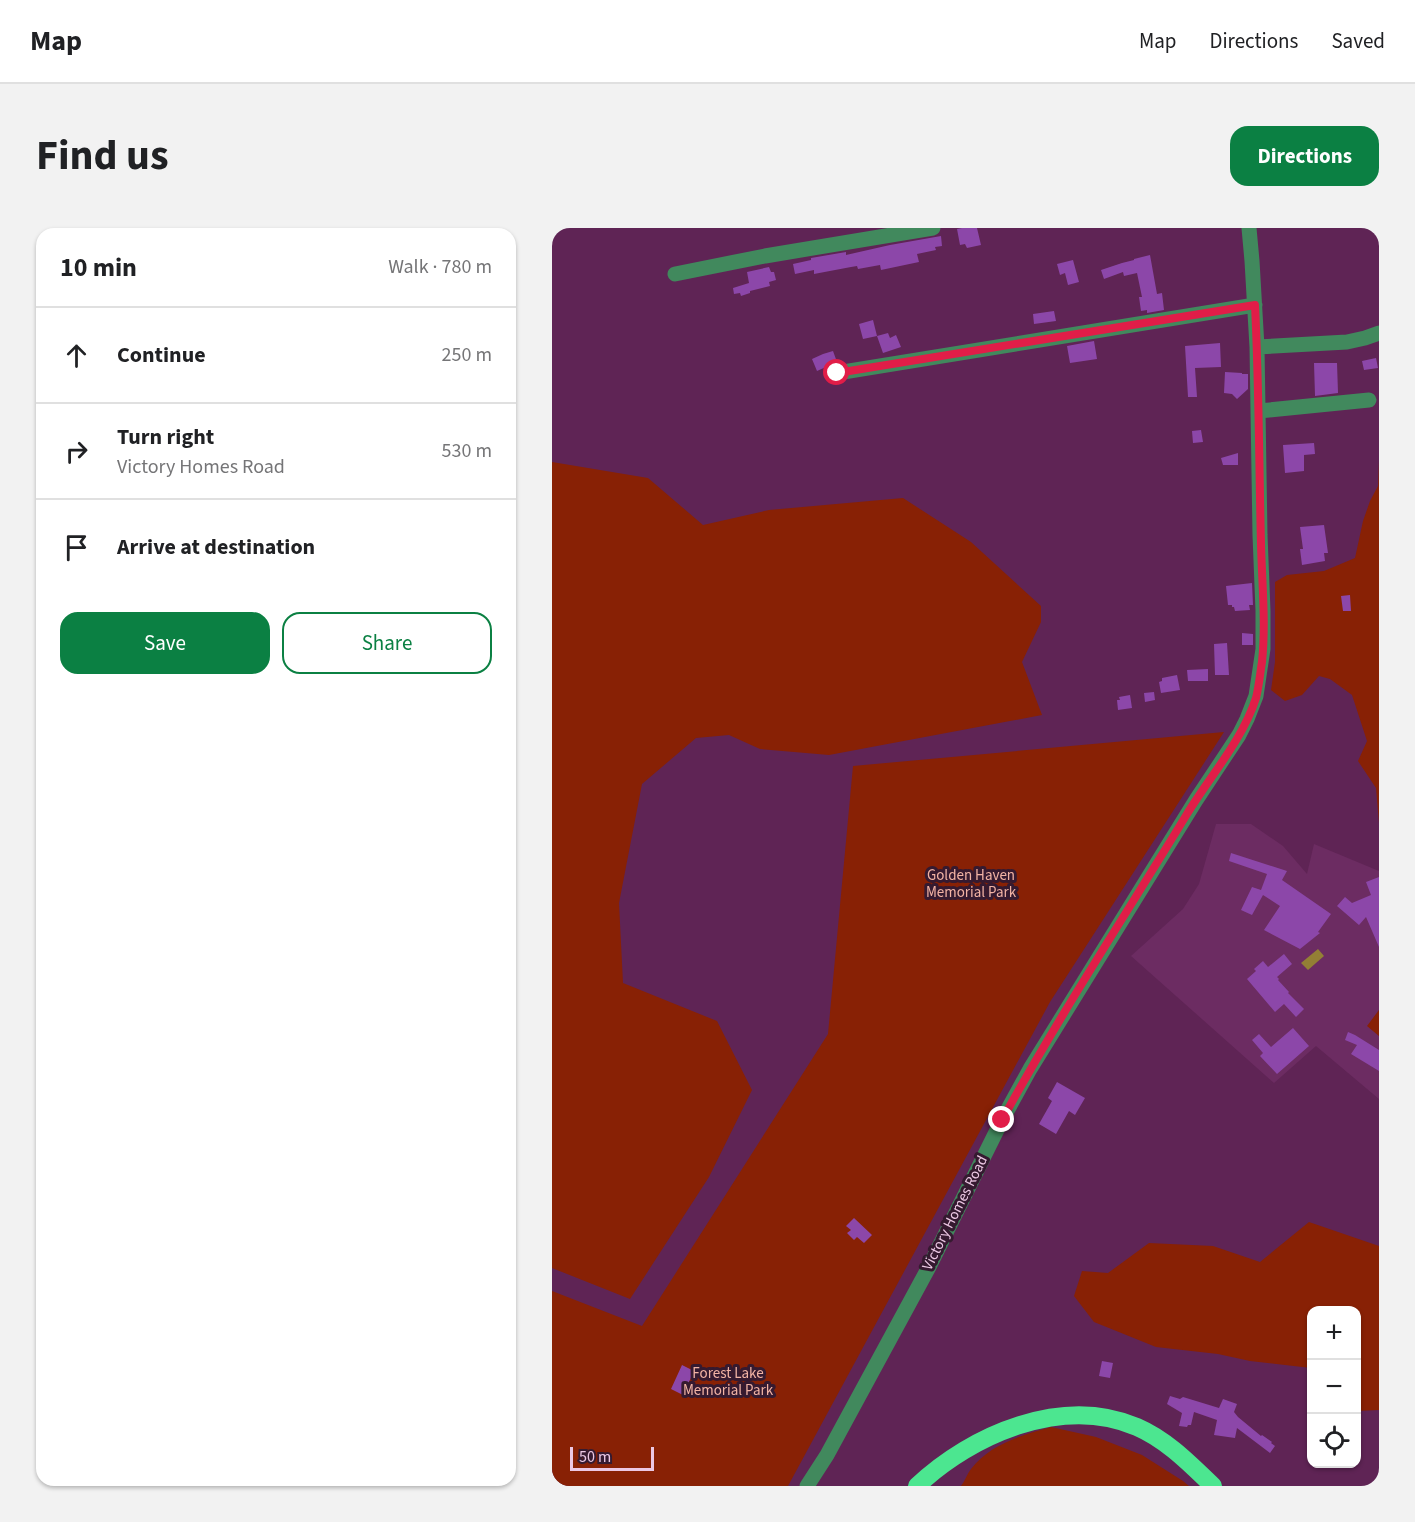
<!DOCTYPE html>
<html lang="en">
<head>
<meta charset="utf-8">
<style>
	:root { --surface:#fff; --page:#f2f2f2; --text:#202124; --muted:#757577; --line:#e0e0e0; --accent:#0b8043 }
	body { margin:0; font-family:"Source Sans 3",sans-serif; background:var(--page); color:var(--text) }
	.controls { position:absolute; right:18px; bottom:18px; display:grid; overflow:hidden; border-radius:12px; box-shadow:0 2px 4px #0004 }
	.controls button { width:54px; height:54px; display:grid; place-items:center; padding:0; border:0; border-bottom:2px solid var(--line); background:var(--surface); color:var(--text); font:30px sans-serif }
	.scale { position:absolute; left:18px; bottom:15px; width:84px; box-sizing:border-box; padding-left:6px; border:3px solid #ecc8e4; border-top:0; font-size:16px; line-height:21px; white-space:nowrap; color:#ecc8e4; -webkit-text-stroke:4px #351a30; paint-order:stroke }
	.stop { position:absolute; width:18px; height:18px; margin:-14px; border:4px solid #e11d48; border-radius:50%; background:#fff }
	.stop.end { background:#e11d48; border-color:#fff; box-shadow:0 2px 6px #0008 }
	.list { margin:0; padding:0; list-style:none }
	h2 { display:flex; justify-content:space-between; align-items:center; height:78px; margin:0; padding:0 24px; font-size:26px }
	h2 small { font-size:20px; font-weight:400; color:var(--muted) }
	.list li { display:grid; grid-template-columns:39px 1fr auto; gap:18px; align-items:center; box-sizing:border-box; height:96px; padding:0 24px; border-top:2px solid var(--line) }
	.list b { display:block; font-size:22px; white-space:nowrap }
	.list p { margin:0; font-size:20px; white-space:nowrap; color:var(--muted) }
	.list em { font-size:20px; font-style:normal; color:var(--muted) }
	.actions { display:flex; gap:12px; padding:18px 24px }
	.actions a { flex:1; padding:14px 0; border:2px solid var(--accent); border-radius:18px; text-align:center; font-size:21px; color:var(--accent) }
	.actions .main { background:var(--accent); color:#fff }
	.icon { flex:none; width:33px; height:33px; fill:none; stroke:currentColor; stroke-width:2; stroke-linecap:round; stroke-linejoin:round }
	.map { position:relative; flex:none; width:827px; height:1258px; overflow:hidden; border-radius:18px }
	header { display:flex; align-items:center; gap:36px; box-sizing:border-box; height:84px; padding:0 30px; background:var(--surface); border-bottom:2px solid var(--line) }
	header strong { font-size:28px }
	nav { display:flex; gap:33px; margin-inline-start:auto; font-size:21px }
	.intro { display:flex; align-items:center; justify-content:space-between; box-sizing:border-box; height:144px; padding:0 36px }
	h1 { margin:0; font-size:42px }
	.button { padding:15px 27px; border-radius:18px; background:var(--accent); color:#fff; font-size:21px; font-weight:700 }
	main { display:flex; gap:36px; padding:0 36px }
	aside { flex:1; background:var(--surface); border-radius:18px; box-shadow:0 2px 4px #0004 }
	.map>svg:first-child { display:block }
</style>
</head>
<body>
<header>
<strong>Map</strong>
<nav><a>Map</a><a>Directions</a><a>Saved</a></nav>
</header>
<div class="intro"><h1>Find us</h1><a class="button">Directions</a></div>
<main>
<aside>
<h2>10 min<small>Walk · 780 m</small></h2>
<ul class="list">
<li><svg class="icon" aria-label="ahead" viewBox="0 0 24 24"><path d="M12 20V5M6 11l6-6 6 6"/></svg><div><b>Continue</b></div><em>250 m</em></li>
<li><svg class="icon" aria-label="right" viewBox="0 0 24 24"><path d="M7 20v-9h11M14 6l5 5-5 5"/></svg><div><b>Turn right</b><p>Victory Homes Road</p></div><em>530 m</em></li>
<li><svg class="icon" aria-label="arrive" viewBox="0 0 24 24"><path d="M6 21V4h12l-3 4 3 4H6"/></svg><div><b>Arrive at destination</b></div></li>
</ul>
<div class="actions"><a class="main">Save</a><a>Share</a></div>
</aside>
<div class="map">
<svg width="827" height="1258" viewBox="0 0 827 1258">
	<rect width="100%" height="100%" fill="#5f2455"/>
	<path fill="#6c2c62" d="M664,596H699L731,618L755,646L762,616L827,643V782L816,798L827,808V871L764,818L722,855L579,728L631,681L647,656Z"/>
	<path fill="#882105" d="M827,233V595L824,560L806,533L815,513L800,467L778,451L767,448L750,467L733,473L719,462L723,434V354L735,347L772,343L803,330L811,293L818,273L826,258Z
		M0,234L96,250L151,297L217,282L351,270L419,314L489,378V394L470,434L490,487L277,527L208,521L177,507L144,510L90,556L67,675L71,755L165,793L200,862L157,949L78,1071L0,1040Z
		M672,504L498,774L236,1258H0V1063L90,1098L276,806L301,538Z
		M827,782V808L815,798Z
		M757,994L827,1018V1182L805,1183L804,1082H760L759,1140L698,1133L666,1126L604,1119L542,1094L522,1068L530,1043L556,1045L597,1015L661,1018L708,1034Z
		M499,1199L544,1209L590,1227L631,1253L637,1258H409C413,1253 415,1246 419,1241C438,1216 470,1207 499,1199Z"/>
	<path fill="#937f35" d="M766,721L772,728L756,742L749,735Z"/>
	<path fill="#8c47a9" d="M410,0H425L429,17L415,20L413,16L408,17L405,1Z
		M389,8L390,18L383,19L384,22L365,26L367,34L329,42L328,37L306,41L305,38L299,39L262,46V42L243,46L241,36L259,32V30L294,24V27L338,17Z
		M598,27L605,66L610,65L612,82L595,85V82L589,83L587,69H590L585,45L572,48L571,44L552,51L549,42L570,35L582,32V31Z
		M521,32L527,54L516,57L513,45L508,47L505,36Z
		M217,39L219,44H222L224,52L217,54L218,58L198,63V65L189,68L188,65L182,66L181,60L197,55L195,44Z
		M502,83L504,93L482,96L481,86Z
		M321,92L325,108L311,111L307,96Z
		M336,105L338,110L344,107L349,119L331,125L325,108Z
		M542,113L545,131L518,135L515,118Z
		M668,115L669,139L643,140L645,169H636L633,118Z
		M281,123L285,134L265,143L260,131L271,126Z
		M824,130L826,140L812,142L810,133Z
		M762,135H785L786,165L763,168Z
		M673,144L690,145V146H696V161L685,171L680,166L672,165Z
		M649,202L651,214L641,215L640,203Z
		M762,215L763,226L752,227V243L733,245L731,217Z
		M686,225V237H671L669,230Z
		M772,297L776,325H772L773,333L750,337L748,321H751L748,299Z
		M700,355L701,377H697L698,382L683,383L682,379H680V377H676L674,358Z
		M798,367L799,383H791L789,368Z
		M690,405L701,406V417H690Z
		M675,415L677,447H663L662,416Z
		M656,441V453H636L635,442Z
		M625,447L628,462L609,465L607,454L610,453V450Z
		M602,464L603,472L593,474L592,465Z
		M578,467L580,480L566,482L565,472H568L567,469Z
		M679,625L735,643L730,652L779,686L766,704L768,705L748,721L712,702L728,678L711,667L700,687L689,682L700,659L709,662L715,646L677,633Z
		M827,649V719L814,689L807,697L785,678L793,669L800,675L819,667L814,654Z
		M732,726L740,736L725,749L727,751L726,752L737,764L736,765L752,781L744,789L732,776L723,784L695,751L704,743L702,741L711,733L716,739Z
		M741,800L757,818L725,846L708,828L711,825L700,812L707,806L719,819Z
		M796,804L803,807L827,822V843L799,826L805,817L793,812Z
		M505,854L533,870L523,887L517,883L504,906L487,896L500,873L496,870Z
		M302,990L320,1007L312,1015L305,1009L302,1012L295,1005L299,1002L294,998Z
		M550,1133L561,1135L558,1150L547,1148Z
		M130,1137L142,1143L131,1167L119,1161Z
		M618,1168L628,1171L631,1169L667,1180L671,1171L685,1176L682,1184L686,1189L709,1208L710,1207L720,1214L719,1215L723,1218L718,1225L685,1200L683,1210L662,1207L665,1192L642,1184L639,1197H636L635,1199L627,1198L630,1185L615,1176Z"/>
	<g fill="none" stroke-linecap="round" stroke-linejoin="round">
		<path stroke="#41895d" stroke-width="15" d="M123,46L213,28L381,0
			M705,119L795,114L813,110L827,105
			M285,145L703,77
			M707,183L817,172
			M255,1258L275,1227L377,1039L450,892L478,841L644,572L687,507L695,491L704,468L711,421V383L708,307L705,119L700,33L697,0"/>
		<path stroke="#4ce690" stroke-width="18" d="M365,1258C420,1206 511,1167 585,1199C615,1212 638,1236 661,1258"/>
	</g>
	<g fill="none" stroke-linecap="round" stroke-linejoin="round">
		<path stroke="#e11d48" stroke-width="8" d="M285,145L703,77C707,157 707,236 709,316C710,356 714,395 710,434C708,446 707,458 704,470C690,513 658,548 635,586C573,688 507,788 450,892"/>
	</g>
	<g text-anchor="middle" dominant-baseline="central" stroke-width="6" stroke-linejoin="round" paint-order="stroke">
		<g font-size="15" fill="#f2b3a4" stroke="#351a30">
			<text x="419" y="647">Golden Haven<tspan x="419" dy="17">Memorial Park</tspan></text>
			<text x="176" y="1145">Forest Lake<tspan x="176" dy="17">Memorial Park</tspan></text>
		</g>
		<g font-size="15" fill="#ecc8e4" stroke="#351a30">
			<text transform="translate(403 985) rotate(-63)">Victory Homes Road</text>
		</g>
	</g>
</svg>
<div class="controls">
<button>+</button>
<button>−</button>
<button><svg class="icon" aria-label="locate" viewBox="0 0 24 24"><circle cx="12" cy="12" r="6"/><path d="M12 2v4M12 18v4M2 12h4M18 12h4"/></svg></button>
</div>
<div class="scale">50 m</div>
<div class="stop" style="left:285px;top:145px"></div>
<div class="stop end" style="left:450px;top:892px"></div>
</div>
</main>
</body>
</html>
